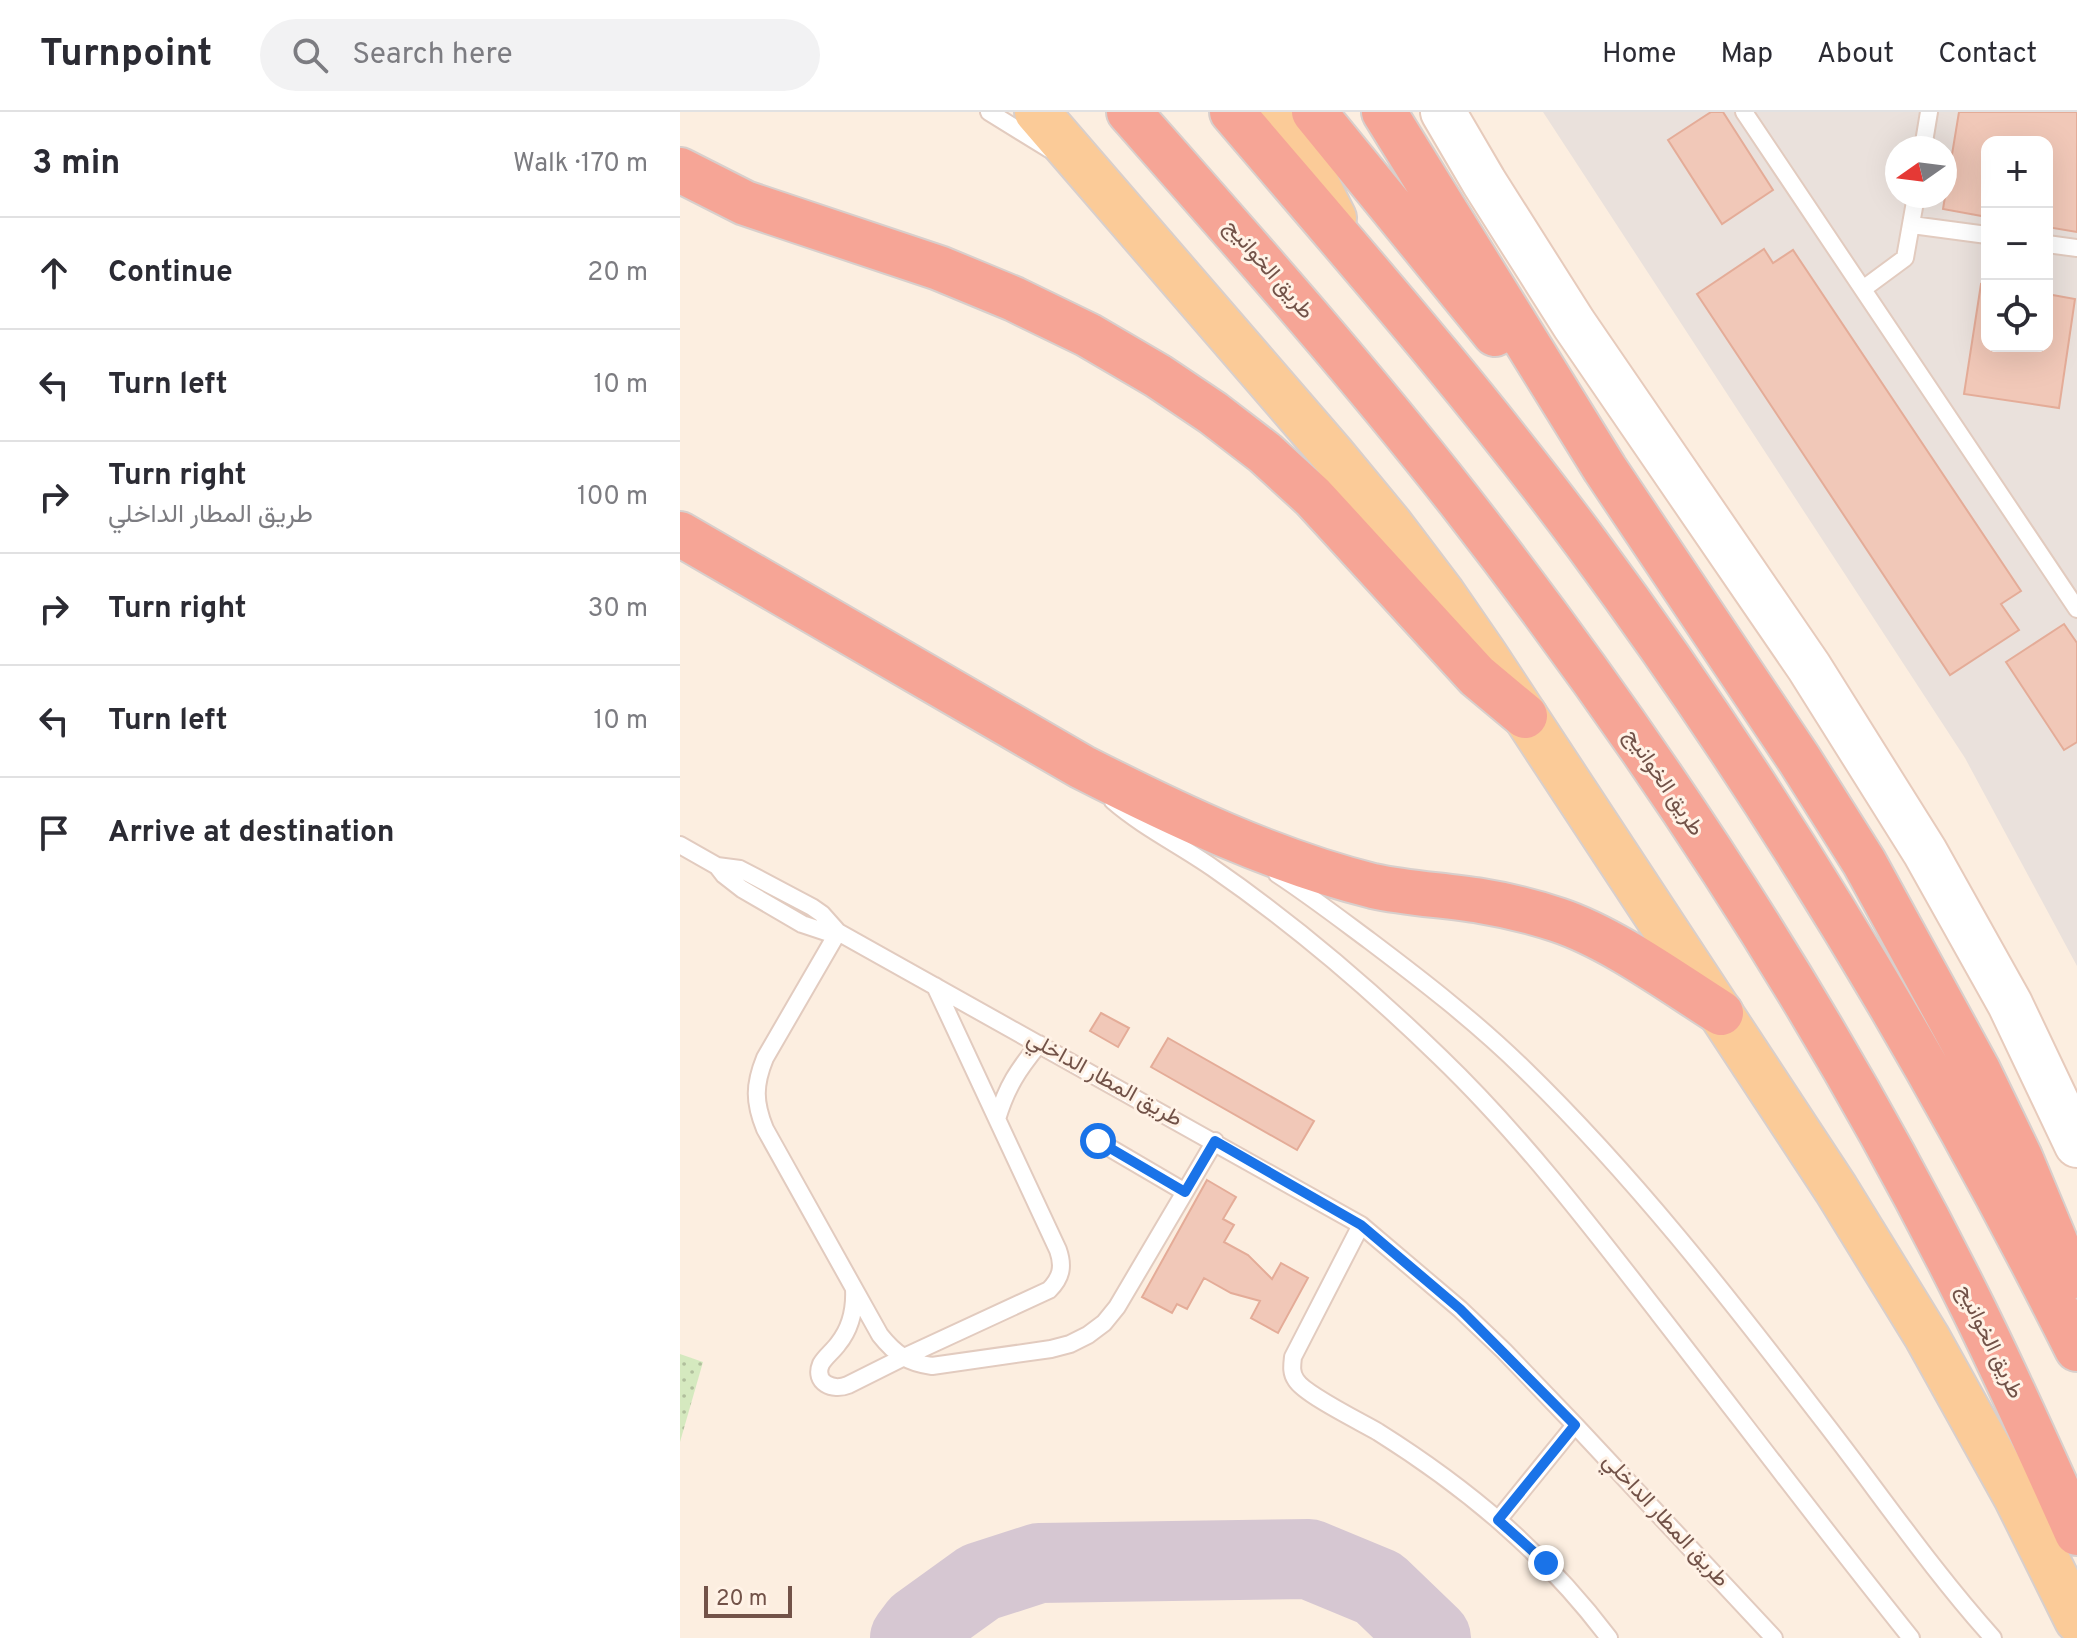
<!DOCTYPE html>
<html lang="en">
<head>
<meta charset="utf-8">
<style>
	:root { --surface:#fff; --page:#f2f2f3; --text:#2b2b33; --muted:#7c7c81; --line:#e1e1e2 }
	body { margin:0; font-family:Overpass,Vazirmatn,sans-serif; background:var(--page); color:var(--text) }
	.controls { position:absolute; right:24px; top:24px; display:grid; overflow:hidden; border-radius:16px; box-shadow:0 8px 32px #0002 }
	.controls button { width:72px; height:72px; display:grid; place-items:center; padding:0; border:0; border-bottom:2px solid var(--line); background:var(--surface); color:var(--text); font:40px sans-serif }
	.compass { position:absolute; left:1205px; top:24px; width:72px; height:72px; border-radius:50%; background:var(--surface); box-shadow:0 8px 32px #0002; rotate:256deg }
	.scale { position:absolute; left:24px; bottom:20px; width:88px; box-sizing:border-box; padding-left:8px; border:4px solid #725248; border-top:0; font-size:22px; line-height:28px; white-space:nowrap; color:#725248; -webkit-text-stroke:6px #fff2e6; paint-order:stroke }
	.stop { position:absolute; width:24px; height:24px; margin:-18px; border:6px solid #1a73e8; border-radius:50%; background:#fff }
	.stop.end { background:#1a73e8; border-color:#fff; box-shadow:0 2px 8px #0008 }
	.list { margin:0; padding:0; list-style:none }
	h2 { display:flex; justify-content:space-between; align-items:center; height:104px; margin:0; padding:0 32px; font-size:34px }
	h2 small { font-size:26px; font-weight:400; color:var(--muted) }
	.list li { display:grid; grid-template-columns:52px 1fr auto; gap:24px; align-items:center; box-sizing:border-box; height:112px; padding:0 32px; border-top:2px solid var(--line) }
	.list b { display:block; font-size:30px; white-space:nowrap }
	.list p { margin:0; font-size:26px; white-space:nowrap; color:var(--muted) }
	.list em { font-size:26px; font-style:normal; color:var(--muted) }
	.icon { flex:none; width:44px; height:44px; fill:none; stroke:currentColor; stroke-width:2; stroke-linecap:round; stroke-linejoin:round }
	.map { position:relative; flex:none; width:1397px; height:1526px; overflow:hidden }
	header { display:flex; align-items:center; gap:48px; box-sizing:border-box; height:112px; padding:0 40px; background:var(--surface); border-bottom:2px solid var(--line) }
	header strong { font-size:38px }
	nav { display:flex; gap:44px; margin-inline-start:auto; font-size:28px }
	.search { width:560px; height:72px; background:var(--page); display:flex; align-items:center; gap:20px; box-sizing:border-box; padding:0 28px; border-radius:44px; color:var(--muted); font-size:30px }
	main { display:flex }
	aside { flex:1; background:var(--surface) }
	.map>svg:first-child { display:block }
</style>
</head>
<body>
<header>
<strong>Turnpoint</strong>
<div class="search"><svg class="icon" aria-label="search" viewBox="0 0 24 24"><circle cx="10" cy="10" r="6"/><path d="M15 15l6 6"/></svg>Search here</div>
<nav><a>Home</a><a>Map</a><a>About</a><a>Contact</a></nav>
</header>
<main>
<aside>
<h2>3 min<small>Walk · 170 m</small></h2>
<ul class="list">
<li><svg class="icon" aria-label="ahead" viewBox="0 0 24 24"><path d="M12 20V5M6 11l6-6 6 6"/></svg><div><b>Continue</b></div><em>20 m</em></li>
<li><svg class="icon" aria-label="left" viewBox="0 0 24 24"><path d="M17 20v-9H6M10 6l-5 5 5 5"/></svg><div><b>Turn left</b></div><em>10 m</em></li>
<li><svg class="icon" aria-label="right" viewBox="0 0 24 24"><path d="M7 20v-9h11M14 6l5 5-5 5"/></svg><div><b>Turn right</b><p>طريق المطار الداخلي</p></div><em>100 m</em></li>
<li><svg class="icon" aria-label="right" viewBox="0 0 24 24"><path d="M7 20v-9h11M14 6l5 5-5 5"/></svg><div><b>Turn right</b></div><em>30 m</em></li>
<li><svg class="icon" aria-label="left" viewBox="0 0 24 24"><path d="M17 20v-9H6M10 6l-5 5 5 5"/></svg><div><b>Turn left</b></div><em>10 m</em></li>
<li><svg class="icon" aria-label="arrive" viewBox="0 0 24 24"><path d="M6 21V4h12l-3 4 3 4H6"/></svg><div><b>Arrive at destination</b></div></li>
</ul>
</aside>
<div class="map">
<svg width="1397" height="1526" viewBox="0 0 1397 1526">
	<defs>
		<pattern id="grass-dots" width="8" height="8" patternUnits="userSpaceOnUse" patternTransform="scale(2)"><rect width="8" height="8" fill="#d5e9bf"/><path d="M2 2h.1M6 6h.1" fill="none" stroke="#b1bf9d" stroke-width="1.8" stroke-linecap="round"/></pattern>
	</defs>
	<rect width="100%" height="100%" fill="#fceee0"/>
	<path fill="#eae1dc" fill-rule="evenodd" d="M863,0H1397V854L1285,646ZM1307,30H1367V234H1307ZM1217,36H1265V84H1217Z"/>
	<path fill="url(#grass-dots)" d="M0,1242L23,1250L0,1330Z"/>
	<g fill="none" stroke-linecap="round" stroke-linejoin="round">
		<path stroke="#d6c7d2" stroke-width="80" d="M230,1526L239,1514L300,1470L359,1451L629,1447L699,1476L751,1526"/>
	</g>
	<path fill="#f1c8b8" stroke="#e4ac98" stroke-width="2" d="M1031,0H1043L1093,78L1042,112L988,28Z
		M1279,0H1397V120L1367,115V30H1307V105L1263,97Z
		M1084,137L1093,151L1113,138L1341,479L1321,492L1339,518L1270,563L1017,182Z
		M1301,172L1307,173V234H1367V182L1395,187L1379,296L1284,282Z
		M1384,512L1397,531V630L1384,638L1326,550Z
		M421,901L449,916L438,935L410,919Z
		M488,926L634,1009L617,1038L471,955Z
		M527,1068L556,1085L543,1107L554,1113L544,1130L568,1143L592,1167L601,1151L628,1166L598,1221L571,1206L580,1189L551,1181L524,1166L507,1197L497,1192L492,1201L462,1185Z"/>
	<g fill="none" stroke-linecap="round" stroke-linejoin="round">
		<g stroke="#e2cbbf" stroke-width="20">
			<path id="lane" d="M309,0L369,37
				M1064,0L1397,497
				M1243,36L1249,0
				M1232,113L1307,123
				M1367,132L1397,136
				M1183,177L1225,146L1236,84
				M433,689C463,715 500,733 533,756C614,812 689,876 760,945C841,1023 910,1113 979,1202C1063,1310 1145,1419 1231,1526
				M0,733L37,754L44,763L62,777L122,812L146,820H158
				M37,754L60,757L132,795L142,802L158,820L681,1113L780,1197L824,1239L895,1313L1094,1526
				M597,762C629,783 659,806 690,829C743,869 796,910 844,957C952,1062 1046,1182 1138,1302C1196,1376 1250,1456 1313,1526
				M158,820L85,946C74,973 74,990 85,1017L200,1223C215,1242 228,1251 252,1254L371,1237L390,1232L408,1223L424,1211L437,1195L535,1029
				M317,1007C327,974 338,958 359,932
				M418,1029L505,1080
				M681,1113L613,1245C612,1254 611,1261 616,1268C624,1282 681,1310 698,1320C787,1376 865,1441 929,1526
				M174,1177C175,1197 171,1216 158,1232C153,1239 145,1245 141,1252C133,1271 153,1279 168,1273L222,1246L369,1178C381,1166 384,1155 378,1138L255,874
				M818,1408L895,1313"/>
		</g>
		<g stroke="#e7cbbc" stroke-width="48">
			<path id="secondary" d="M763,0L804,70L894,212L1129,555L1245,740L1330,892L1397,1033"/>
		</g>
		<g stroke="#d8cfcc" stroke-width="48">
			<path id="primary" d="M357,0L653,343L710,412L763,482L805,543L1156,1077L1247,1225L1336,1385L1397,1508
				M591,0L631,60L654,106"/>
		</g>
		<g stroke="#d8cfcc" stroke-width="48">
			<path id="highway" d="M449,0C561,127 674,254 779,388C973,637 1152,911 1292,1194C1329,1269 1363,1345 1397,1421
				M552,0C673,142 796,282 907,432C1094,685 1256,956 1397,1237
				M634,0L815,222
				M704,0L925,357L1119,647L1184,750L1298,958L1340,1045L1390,1165
				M0,58L65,91L259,156L334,187L408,223L478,264L533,301L585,341L633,385L797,564L845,604
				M0,422L402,655C494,702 593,749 693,774C729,782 766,783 801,789C826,793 854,800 878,808C932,826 992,870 1041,901"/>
		</g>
		<use href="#lane" stroke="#fff" stroke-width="16"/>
		<use href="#secondary" stroke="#fff" stroke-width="44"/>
		<use href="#primary" stroke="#fbcb98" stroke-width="44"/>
		<use href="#highway" stroke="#f6a596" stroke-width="44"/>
	</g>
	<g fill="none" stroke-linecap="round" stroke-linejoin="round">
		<path stroke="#1a73e8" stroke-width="10" d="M418,1029L505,1080L535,1029L681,1113L780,1197L895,1313L818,1408L866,1451"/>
	</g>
	<g text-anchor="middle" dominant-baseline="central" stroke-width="6" stroke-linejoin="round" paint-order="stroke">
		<g font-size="22" fill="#725248" stroke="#fff2e6">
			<text transform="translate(588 158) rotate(49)">طريق الخوانيج</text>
			<text transform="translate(983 671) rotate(56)">طريق الخوانيج</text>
			<text transform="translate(424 968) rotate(29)">طريق المطار الداخلي</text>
			<text transform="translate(1309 1230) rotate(64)">طريق الخوانيج</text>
			<text transform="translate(985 1409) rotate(47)">طريق المطار الداخلي</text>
		</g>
	</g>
</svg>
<div class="controls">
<button>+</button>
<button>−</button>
<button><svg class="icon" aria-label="locate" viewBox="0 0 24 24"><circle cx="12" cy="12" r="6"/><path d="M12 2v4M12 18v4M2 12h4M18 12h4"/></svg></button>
</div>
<svg class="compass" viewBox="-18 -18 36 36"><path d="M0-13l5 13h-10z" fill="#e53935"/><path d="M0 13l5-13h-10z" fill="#7c7c81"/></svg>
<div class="scale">20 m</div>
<div class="stop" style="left:418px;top:1029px"></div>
<div class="stop end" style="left:866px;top:1451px"></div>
</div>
</main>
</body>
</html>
